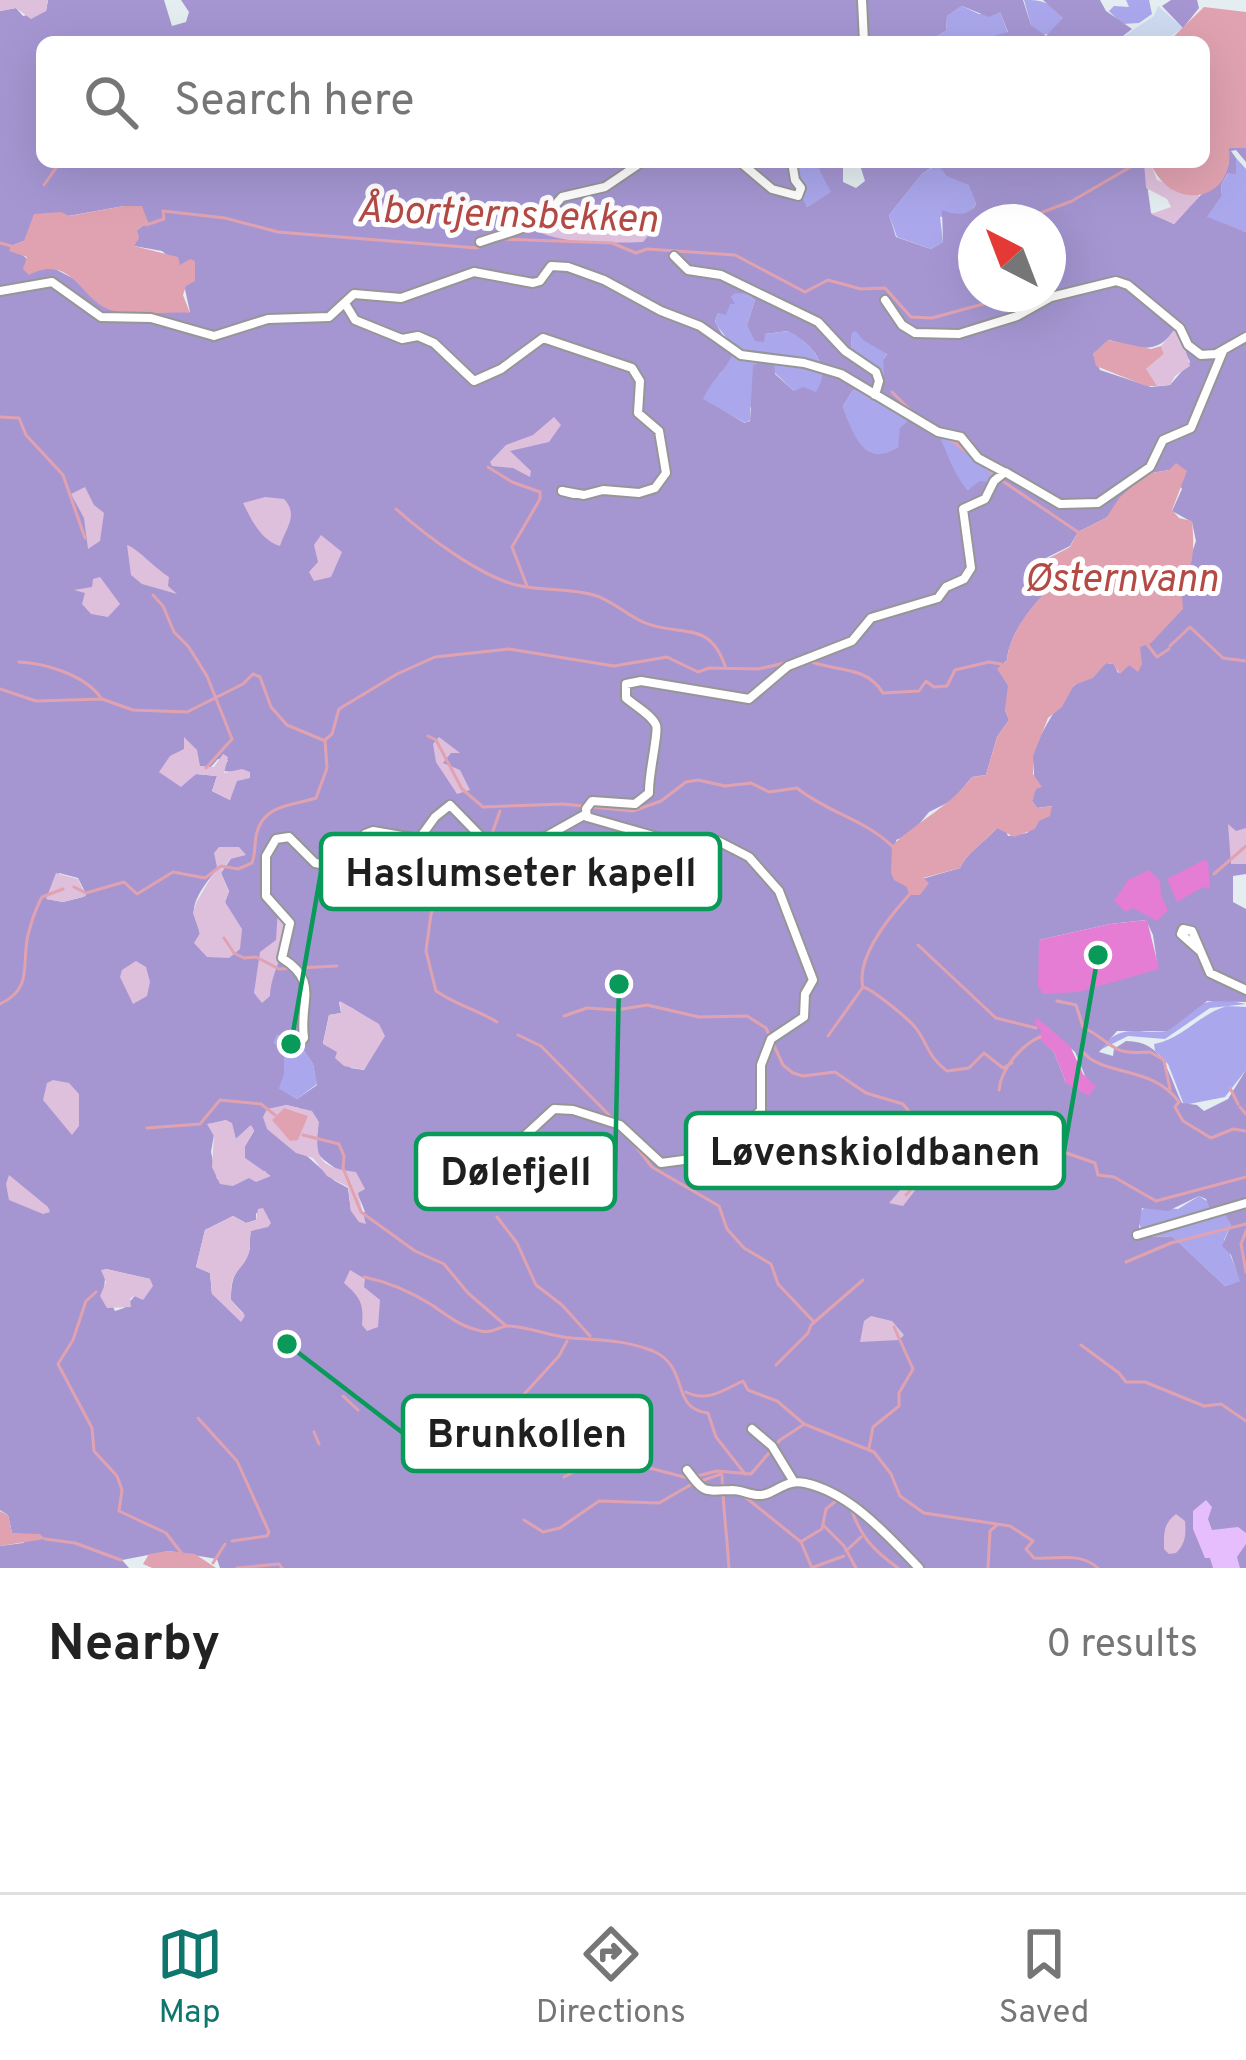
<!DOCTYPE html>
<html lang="en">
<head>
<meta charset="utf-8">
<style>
	:root { --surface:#fff; --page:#f2f2f2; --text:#222; --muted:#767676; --line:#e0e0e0; --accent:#0f766e }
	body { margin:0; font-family:Overpass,sans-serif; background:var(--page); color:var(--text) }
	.compass { position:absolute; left:958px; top:204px; width:108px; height:108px; border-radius:50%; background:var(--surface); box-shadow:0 12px 48px #0002; rotate:318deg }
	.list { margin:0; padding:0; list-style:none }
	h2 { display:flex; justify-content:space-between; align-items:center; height:156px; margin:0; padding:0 48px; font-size:51px }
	h2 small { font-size:39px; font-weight:400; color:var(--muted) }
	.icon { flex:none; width:66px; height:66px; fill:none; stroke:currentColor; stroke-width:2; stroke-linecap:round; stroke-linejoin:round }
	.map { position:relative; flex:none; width:1246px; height:1568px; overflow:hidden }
	.search { position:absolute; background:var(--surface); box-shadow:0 12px 48px #0002; left:36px; right:36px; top:36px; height:132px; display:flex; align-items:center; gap:30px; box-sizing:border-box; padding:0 42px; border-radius:18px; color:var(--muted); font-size:45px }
	.sheet { height:324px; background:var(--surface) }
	nav { display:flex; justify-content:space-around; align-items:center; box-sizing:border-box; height:168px; border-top:3px solid var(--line); background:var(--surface); font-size:33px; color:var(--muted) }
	nav a { display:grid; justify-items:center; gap:6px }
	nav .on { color:var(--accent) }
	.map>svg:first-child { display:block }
</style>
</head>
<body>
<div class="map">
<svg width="1246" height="1568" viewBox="0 0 1246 1568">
	<rect width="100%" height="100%" fill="#e4edf0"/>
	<path fill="#cedbf0" d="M1158,6L1183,28L1167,39L1115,42L1154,16Z"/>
	<path fill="#aba7ed" d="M1024,0C1043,0 1051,2 1063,18L1053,33L1043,35L1031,25Z
		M1126,0H1149L1152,14L1139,23L1122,24L1109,11L1114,6L1129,7Z
		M962,6L979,14L1000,12L1008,33L973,42H926L946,31L947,16Z
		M1236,158L1246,169V232L1206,218L1222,196L1221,185L1229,172L1236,173Z
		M787,162H815L832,192L807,207Z
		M938,164L970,185L976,204L969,213L940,217L943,242L931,249L897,237L889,215L922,174Z
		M735,292L747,294L755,300L747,325L765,334L789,331C812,345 831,364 817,392L794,391L775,373L750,408V420L746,423L702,400L711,378L720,374L732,345L715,323L718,313Z
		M856,330L887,353L883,362L885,376L881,377L851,350L852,333Z
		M853,390L871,395L912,418L898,447L886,456L873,455L855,442L843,406Z
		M948,435L957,437L1000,471L991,482L968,490C953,474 947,460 940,440Z
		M1222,999L1246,1004L1210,1008L1165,1039L1128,1036L1100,1050C1121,1021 1138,1035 1168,1031L1199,1004Z
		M1227,1006L1246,1007V1070L1225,1097L1184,1105L1168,1064L1155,1051L1154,1044C1183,1039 1199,1014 1227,1006Z
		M277,1035L296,1039L313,1064L317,1084L297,1099L279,1088L274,1043Z
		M1199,1196L1224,1212L1231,1225L1224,1240L1241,1281L1225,1286L1173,1237L1147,1236C1138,1226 1134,1216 1146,1206L1178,1209Z"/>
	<path fill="#a596d2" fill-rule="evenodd" d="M48,0H164L172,26L186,22L189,12L181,0H1023L1031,25L1046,36L1063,18L1043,0H1100L1106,11L1132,29L1115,42H973L1008,32L1000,12L989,17L962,6L947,16L946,31L926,42H42V162H787L807,207L831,192L815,162L843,163V182L856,188L865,181L859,162H1144L1151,213L1174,224C1183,215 1191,203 1201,195C1219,181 1233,174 1228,148H1246V162L1236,150L1231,151L1236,158V174L1228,173L1221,185L1222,196L1207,217L1246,232V874L1233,876V902L1246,909V1002L1207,1001L1168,1031H1117L1099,1052L1113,1056L1114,1049L1126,1041C1165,1041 1168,1075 1182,1103L1197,1105L1204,1111L1228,1099L1246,1070V1568H220L217,1559L169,1551L122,1560L129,1568H0V1546L23,1543L32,1536L12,1533L8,1515L0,1510V11L16,8L23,16L46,11ZM937,164L947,176L969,185L976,204C969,217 954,215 942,210L943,242L931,249L896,237L889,215L922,174ZM124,206L139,208L148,222L137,230L134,246L162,251L180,266L190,312L111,310L94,299L82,283L55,269H40L11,246L24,241L47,214L68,216ZM976,222H1048V294H976ZM735,293L747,294L755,300L747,325L755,341L764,342L765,334L788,331C812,344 832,365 816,392L803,387L794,391L775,374L774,358L753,365L750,421L745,423L703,399C711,380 725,372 733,353L715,322L718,313L726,315L730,304H735L731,297ZM1175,329L1180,331V342L1190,362L1170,385L1151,387L1100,370L1093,354L1109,340C1138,347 1156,357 1175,329ZM856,331L863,340L887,354L883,361L884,376L851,350L852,333ZM853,390L871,395L911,418L900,428L898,447C865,470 852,433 843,406ZM948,435L966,443L999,472L991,482L980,481L968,490C953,473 950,459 941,440ZM1169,470L1182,489L1172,511L1192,522L1196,541L1181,584V606L1151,642L1139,647L1140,665H1129L1118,673L1114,664L1106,663C1093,675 1090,675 1076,684C1065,692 1034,742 1033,756C1033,772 1037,785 1032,801L1037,808L1052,806L1027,833L1008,836L1005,829L997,828C985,842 967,852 960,868L922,879L928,883L908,887L903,881L896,840L911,834L929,812L953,800L972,777L986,775L997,737L1009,720L1005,710L1009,703L1008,685L998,669L1007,660C1009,635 1030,609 1045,593L1039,582L1040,561L1070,546L1078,532L1106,518L1146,474ZM184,738L200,766L210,768L218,759L228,760L222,771L236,772L230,800L212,791L217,776L196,774L186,781L160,771L184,749ZM239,847L221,873L229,891L225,902L231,916L200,934C199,927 195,921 194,914C191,894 225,860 239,847ZM59,873L78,878L86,894L83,897L63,902L47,899ZM1146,920L1153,935L1158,969L1039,940L1110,924ZM339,1002C366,1013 368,1020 377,1047L364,1070L351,1068L338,1052L323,1043L329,1015L341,1013ZM1046,1026L1075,1052L1086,1078L1066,1083L1054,1052L1038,1037ZM277,1035L296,1039L313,1064L317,1085L297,1099L279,1088L284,1074V1052L274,1043ZM286,1105L299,1108L318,1131C308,1160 331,1160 345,1177C355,1188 360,1198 365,1212L351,1211L348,1188L335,1181L263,1117ZM226,1120L236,1139L250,1126L254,1131L245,1146V1158L255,1169L267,1172L249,1177L217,1179L211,1152L216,1123ZM1199,1196L1206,1199L1210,1209L1224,1213L1231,1225L1222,1246L1231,1255L1240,1281L1225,1286L1173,1237L1147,1236L1139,1227L1142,1208L1168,1211ZM256,1213L270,1223L251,1231C249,1238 251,1245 249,1252C242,1273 231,1266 231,1300L245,1315L212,1294L210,1273L196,1267L205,1230L233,1216L246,1223L256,1220ZM106,1269L150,1279L124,1308L115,1311L104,1289Z
		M1171,0H1197L1199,8L1183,28L1162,6Z"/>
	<path fill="#dfc0dc" d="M0,0H48L46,11L31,19L16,8L0,11Z
		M1144,162H1150L1157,180L1200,196L1174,224L1151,214L1171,207L1167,199L1146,188Z
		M569,213L585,225L602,218L614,230L628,235L645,224L651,232L643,242C613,243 557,245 532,228L551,217L558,221Z
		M1175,329L1180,331L1190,366L1175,376L1170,385L1157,386L1147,376L1146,369L1164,354L1161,346Z
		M554,417L561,425L549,442L510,451L531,471L530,477L513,468L492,466L490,462L506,445L533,435Z
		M85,487L94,505L104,513L100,541L88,549L84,518L71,494Z
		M265,497L284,499C299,515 286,528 280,546C261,540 252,521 243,503Z
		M321,535L342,552L331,577L314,581L309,572L318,562L314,545Z
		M127,545C137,548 156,569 169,577L168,586L177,594L142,584L131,575Z
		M100,577L120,604L108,617L91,614L82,604L85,593L74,590L92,587L93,579Z
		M184,737L197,750L200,766L214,767L223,754L228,757L224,773L242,769L250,772V778L237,781L230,800L212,791L217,776L196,774L181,787L159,772L170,756L184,749Z
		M439,737L460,753H451L443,763L460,770L470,790L457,794L436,762L433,744Z
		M1228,824L1236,831L1246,828V864H1231Z
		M219,847H239L246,855L230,859L221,873L229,892L225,902L242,929L240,949L229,958L207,957L194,943L200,933L193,913L196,903L217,867L214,853Z
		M56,873L78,879L86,896L63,902L46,899Z
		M285,908C300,930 270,968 270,996L262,1003L254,993L260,952L276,940L278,909Z
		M136,961L146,967L150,982L147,996L133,1004L120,977L122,970Z
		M340,1001L379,1024L385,1036L364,1070L344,1066L335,1058L337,1052L323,1044L329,1015L341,1013Z
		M53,1080L69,1083L79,1094V1126L72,1135L43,1100L47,1083Z
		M286,1105L312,1111L319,1122C314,1157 318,1168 356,1172L365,1189L358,1193L366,1224L359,1222L351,1211L348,1187L327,1176L313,1158L296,1153L267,1129L263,1117L267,1109Z
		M226,1120L232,1123L236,1139L251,1125L254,1130L245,1146V1158L271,1176L256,1182L249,1178L233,1186L220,1184L212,1167L214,1136L207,1124Z
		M918,1154L942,1155L903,1206L889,1203L903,1187L891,1184L890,1179L900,1164Z
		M9,1175L48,1207L50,1212L43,1214L9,1200L6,1184Z
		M263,1208L271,1223L268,1227L251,1231C249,1238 251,1245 249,1252C242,1274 230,1266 231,1300L245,1316L241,1322L212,1294L210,1273L196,1267L205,1230L233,1216L246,1223L256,1220L258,1209Z
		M106,1269L150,1279L153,1286L143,1300L134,1296L130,1299L131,1307L107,1308L100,1296L106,1282L101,1270Z
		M350,1270L365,1279L364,1287L380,1300L378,1327L367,1331L362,1325C364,1303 360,1297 344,1283Z
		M871,1316L892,1321L904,1335L899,1340L860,1342L864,1321Z
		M1176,1514L1185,1521C1186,1534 1186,1543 1176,1553L1169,1554L1164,1549C1164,1533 1163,1524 1176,1514Z"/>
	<path fill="#e6befd" d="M1206,1500L1212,1507L1208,1519L1212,1530L1238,1527L1246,1533V1544L1237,1557L1240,1568H1213L1210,1558H1205L1193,1529V1511Z"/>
	<path fill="#e47dd3" d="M1204,860L1208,861L1210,889L1203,887L1177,902L1167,879Z
		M1149,870L1160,880L1161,895L1168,910L1157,921L1133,908L1126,912L1114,901L1128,880Z
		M1147,920L1159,969L1079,992L1043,994L1038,986L1039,940L1110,924Z
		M1037,1018L1070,1046L1083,1074L1096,1086L1089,1096L1066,1083L1054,1052L1037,1037L1042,1031L1034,1024Z"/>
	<path fill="#e0a2b0" d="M1204,7L1246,12V148H1229C1235,202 1171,214 1150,162H1204V42H1156L1161,38L1169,41Z
		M124,206H142L148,222L137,230L139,238L134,246L178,257L180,265L190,259L195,261V281L186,286L183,295L190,313C166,311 134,317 111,310C81,302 73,252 29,275L23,269L27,257L9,251L11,246L24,241L34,214L61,212L69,216Z
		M1108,340L1151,349L1161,346L1164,354L1146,369L1157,386H1146L1096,366L1093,354Z
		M1176,463L1187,471L1172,510L1179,518L1192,521C1194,542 1195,569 1181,584L1183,609L1151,643L1140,647L1142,664L1138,672L1129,665L1120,674L1113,664L1106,663L1093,678L1074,685L1062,707L1048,718L1033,756V774L1042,787L1036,789L1032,801L1037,808L1052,806L1050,816L1039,821L1035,829L1014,837L997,828C985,842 967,852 960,868L923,878L929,883L920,895H909L907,887L894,880L891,873L892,846C916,822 951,806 972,777L986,775L997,737L1009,720L1005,710L1008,685L997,669L1007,660C1009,635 1029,609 1045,593L1030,576V568L1070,547L1078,532L1106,518L1120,497L1146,474L1169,470Z
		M284,1108L308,1116L298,1140L290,1141L272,1120Z
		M0,1511L8,1515L12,1533L40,1534L45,1539L0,1546Z
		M169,1551L195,1554L216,1568H152L143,1564L149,1554Z"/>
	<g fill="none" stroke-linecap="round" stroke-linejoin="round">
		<path stroke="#e0a2b0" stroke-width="3" d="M44,185L60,162
			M1016,222L1072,201L1139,162
			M146,225L164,219L163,211L225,218L278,232L477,248L486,243
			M501,239L612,243L636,253L647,249L735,255L805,292L828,280L861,289L885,288L911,317L932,318L987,303L988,294
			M0,243L11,246
			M892,392L912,412
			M0,417L19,418L26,435L63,475L85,538
			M949,438L1004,482L1078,532
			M488,467L512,482L540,492V499L512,547L527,586
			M396,509C425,535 483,579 521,586C545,591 570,588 594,595C612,600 626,615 643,622C678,638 709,618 725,666
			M153,595L163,606L174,632L188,646L207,676L232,739L206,768
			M1147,644L1157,657L1169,649
			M1170,646L1190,627L1223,658L1246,661
			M809,661C836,672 866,665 883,693L919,691L926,681L934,687L947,686L955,670L989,662L1001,664
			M19,662C45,663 85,675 101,698
			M0,689L36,701L102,699L133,710L187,712L243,684L253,674L260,677L271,707L287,725L323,740
			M428,736L436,740L462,789L483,807L563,804L633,811L661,801L686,782L698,780L725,786L751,783L769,792L797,788C828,813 864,819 892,846
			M1214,874L1246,846
			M74,887L86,893L124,882L137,894L173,872L205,878L221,866L238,869L252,863C256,852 254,843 257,832C265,804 292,806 316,798L327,768L325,740L332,734L339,709L397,674L435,657L509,649L614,666L667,657L698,672L709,668L758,669L789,662
			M224,938L234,953L244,958L256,957L279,969L337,966
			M918,945L996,1018L1036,1028
			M863,987C872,989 912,1021 918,1031C928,1046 930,1059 947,1071L969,1068L984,1053L1003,1068L1012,1063
			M1057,1001L1076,1005L1083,1027C1117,1045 1109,1055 1150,1052L1164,1060L1170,1089
			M0,1004C34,988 21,964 28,935C31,923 36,908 42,897L63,889
			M564,1016L587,1008L616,1010L647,1005L699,1017L747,1016L766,1028L783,1065L793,1073L803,1076L835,1072L866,1093L903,1104L939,1149L948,1148L960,1139H1012
			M497,1022C476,1009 458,1006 436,991L426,951L431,914L452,866L488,845L500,811
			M518,1035L541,1046L613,1119
			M828,1036L863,987C856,958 889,917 909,895
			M1083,1052C1104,1077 1152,1065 1179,1102L1175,1107L1183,1121L1211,1138L1233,1129L1246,1131
			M1230,1088L1238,1104
			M999,1090C1001,1069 1021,1045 1040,1037
			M1240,1107L1246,1114
			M147,1128L200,1124L220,1100L261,1104L275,1115
			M303,1135L339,1144L344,1156L343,1168L361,1212L415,1251L444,1264L468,1293L505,1325
			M1017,1140L1038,1143
			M634,1144L652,1167L719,1206L727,1229L744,1248L771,1264L778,1284L814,1322
			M1041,1144L1095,1163L1098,1175L1114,1177L1156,1201L1246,1177
			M899,1181L913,1160L937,1149
			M904,1187L927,1162
			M906,1195L932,1166L922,1155
			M497,1217L517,1243L536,1285L562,1305L590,1336
			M1246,1231L1241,1244L1246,1272
			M1126,1262L1171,1243L1246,1224
			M364,1277C389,1282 411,1292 432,1305C448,1316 461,1327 481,1331C491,1334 498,1327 507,1326C529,1326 551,1337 571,1338C600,1340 625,1340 653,1351C691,1368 669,1408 708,1413L716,1437L745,1474
			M96,1292L86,1301L73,1340L58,1364L92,1428L94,1451L117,1476L122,1490L119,1511L166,1533L183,1555
			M1081,1345L1119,1373L1126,1382H1145L1204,1406L1221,1404L1246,1421
			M776,1365L808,1333L811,1325L863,1280
			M686,1392C708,1403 725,1389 743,1381L748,1390L777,1401L804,1424L874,1452L891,1474L900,1496L924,1513L1010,1526L1033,1541L1026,1549L1034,1558C1057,1560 1079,1551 1098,1568
			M343,1396L358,1410
			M508,1412L559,1356L567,1341
			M198,1418L237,1461L269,1532L267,1536L232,1541
			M314,1432L319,1444
			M869,1448L873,1427L899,1406V1393L913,1369L894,1327
			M722,1475C723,1507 727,1536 729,1568
			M697,1476L717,1471L751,1474L780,1440L803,1425
			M564,1477L588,1464L615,1459L688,1478
			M701,1481L721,1474
			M744,1496L801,1542L812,1568
			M851,1508C860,1536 873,1550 898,1568
			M524,1520L543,1532L560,1528L599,1501L659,1503L692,1484
			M824,1526L844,1546L856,1568
			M45,1539L75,1543L121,1560
			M802,1541L822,1529L826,1509L836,1501
			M846,1551L861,1537
			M213,1563L225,1544
			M814,1567L844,1556
			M237,1568L279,1564L282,1568
			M988,1568L990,1531L997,1525"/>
		<g stroke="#969696" stroke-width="12">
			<path id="minor" d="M862,0L864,42
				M740,162L772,189L798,196L801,188L795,180L792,162
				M480,242C518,229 536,229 562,197L605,187L642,162
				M674,256L688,270L721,275L818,322L845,351L876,372L879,381L875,395
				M0,291L52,282L101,317L151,318L214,336L268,319L329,317L354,294L401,298L474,272L533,283L540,281L551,266L568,267L604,280L661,311L700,326L741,355L804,363L841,374L938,432L961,437L978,458L1004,472
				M885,300L902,325L915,333L959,334L1017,316L1051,297L1116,281L1128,285L1180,328L1188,345L1201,355L1216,354L1246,337
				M346,305L355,320L402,339L418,336L434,343L474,381L501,369L543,338L632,368L640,381L638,413L659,431L666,473L655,488L639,493L603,490L584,495L562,491L574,494
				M1199,950L1181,934L1183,929L1192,931L1210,973L1246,990
				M293,1051L304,1038C299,1000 320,982 282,958L290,923L266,896V856L276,839L289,837L315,863L343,868L358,855L365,834L373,831L419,839L435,817L450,805L488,844L508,850L529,846L586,814
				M532,1202L505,1154L554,1109L573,1110L620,1125L661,1163L691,1159L713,1146L739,1151L741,1131L761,1110V1065L771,1039L804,1017L805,994L813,980L779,891L749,857L718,841L678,843L587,817L586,809L592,801L635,804L649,793C648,776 659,732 656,725C651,714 635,706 626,698V684L641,681L749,699L788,666L852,641L871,618L938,598L946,587L964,579L971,568L963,509L985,499L994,481L1005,472L1060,504L1098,503L1150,467L1163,440L1191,428L1223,351
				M1137,1235L1246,1203
				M752,1429L772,1446L794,1482
				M687,1470C705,1494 703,1491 732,1490C745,1490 755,1499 769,1493C782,1487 790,1480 805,1483C851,1493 888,1536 919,1568"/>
		</g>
		<use href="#minor" stroke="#fff" stroke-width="8"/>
	</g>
	<g text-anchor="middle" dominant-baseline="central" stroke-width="10" stroke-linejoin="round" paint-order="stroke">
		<g font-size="39" font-style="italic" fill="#b44a45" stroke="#fff">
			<text transform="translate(507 217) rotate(2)">Åbortjernsbekken</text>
			<text x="1121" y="581">Østernvann</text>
		</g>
	</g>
	<path fill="none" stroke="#099958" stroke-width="4.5" d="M291 1044L321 872M1098 955L1064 1151M619 984L615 1172M287 1344L403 1433"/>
	<g fill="#099958" stroke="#fff" stroke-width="4.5">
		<circle cx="291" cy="1044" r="12"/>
		<circle cx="1098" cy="955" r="12"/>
		<circle cx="619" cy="984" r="12"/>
		<circle cx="287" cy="1344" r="12"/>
	</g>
	<g fill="#fff" stroke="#099958" stroke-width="4.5">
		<rect x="321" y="834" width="399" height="75" rx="12"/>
		<rect x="686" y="1113" width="378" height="75" rx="12"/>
		<rect x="416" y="1134" width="199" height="75" rx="12"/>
		<rect x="403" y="1396" width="248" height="75" rx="12"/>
	</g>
	<g font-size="39" text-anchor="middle" font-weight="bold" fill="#1f1f1f">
		<text x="521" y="886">Haslumseter kapell</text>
		<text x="875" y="1165">Løvenskioldbanen</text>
		<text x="516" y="1185">Dølefjell</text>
		<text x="527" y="1447">Brunkollen</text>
	</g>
</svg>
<svg class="compass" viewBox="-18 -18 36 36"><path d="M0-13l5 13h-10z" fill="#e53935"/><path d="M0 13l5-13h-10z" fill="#767676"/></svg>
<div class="search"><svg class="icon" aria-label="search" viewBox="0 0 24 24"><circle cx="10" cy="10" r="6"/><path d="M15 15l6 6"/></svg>Search here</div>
</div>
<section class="sheet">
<h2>Nearby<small>0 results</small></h2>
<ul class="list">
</ul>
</section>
<nav>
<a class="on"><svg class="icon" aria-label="map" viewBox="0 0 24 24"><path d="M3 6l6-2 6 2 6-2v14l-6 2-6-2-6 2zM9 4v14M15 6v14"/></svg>Map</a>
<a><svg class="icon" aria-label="directions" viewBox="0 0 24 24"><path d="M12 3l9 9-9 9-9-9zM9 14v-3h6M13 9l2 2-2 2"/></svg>Directions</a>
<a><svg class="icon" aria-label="saved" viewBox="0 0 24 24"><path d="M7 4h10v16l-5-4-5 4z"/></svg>Saved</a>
</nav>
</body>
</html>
